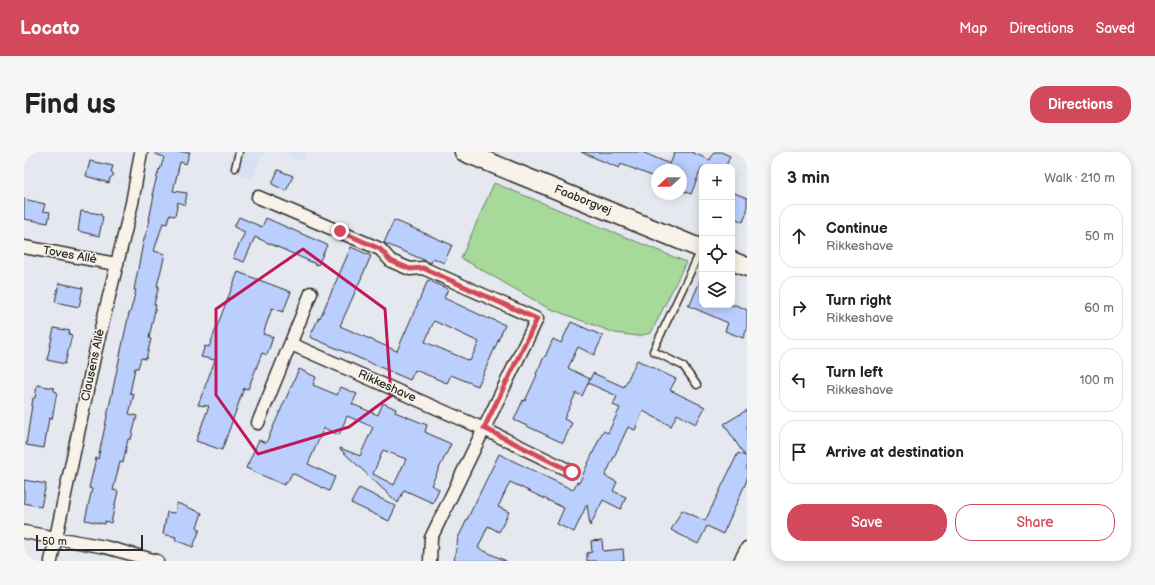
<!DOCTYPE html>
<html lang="en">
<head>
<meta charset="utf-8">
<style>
	:root { --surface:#fff; --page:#f6f6f6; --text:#222; --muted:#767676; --line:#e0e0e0; --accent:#d1495b }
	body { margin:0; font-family:"Balsamiq Sans",sans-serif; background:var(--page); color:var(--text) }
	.controls { position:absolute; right:12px; top:12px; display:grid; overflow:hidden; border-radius:8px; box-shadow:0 2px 10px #0003 }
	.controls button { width:36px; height:36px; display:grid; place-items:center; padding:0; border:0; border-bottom:1px solid var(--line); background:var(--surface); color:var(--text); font:20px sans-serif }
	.compass { position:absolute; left:627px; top:12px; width:36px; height:36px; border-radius:50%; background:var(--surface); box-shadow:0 2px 10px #0003; rotate:249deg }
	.scale { position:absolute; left:12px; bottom:10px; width:107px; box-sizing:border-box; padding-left:4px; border:2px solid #2b2b2b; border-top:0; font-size:11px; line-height:14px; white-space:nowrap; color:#2b2b2b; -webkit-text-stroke:3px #f7f3e8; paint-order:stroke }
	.stop { position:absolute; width:12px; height:12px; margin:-9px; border:3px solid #d1495b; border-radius:50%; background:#fff }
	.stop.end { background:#d1495b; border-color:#fff; box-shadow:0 1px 4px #0008 }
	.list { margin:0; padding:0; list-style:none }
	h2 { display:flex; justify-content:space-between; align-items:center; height:52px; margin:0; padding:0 16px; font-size:17px }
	h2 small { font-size:13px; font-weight:400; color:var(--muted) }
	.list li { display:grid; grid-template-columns:26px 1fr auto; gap:12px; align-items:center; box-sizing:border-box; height:64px; margin:0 8px 8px; padding:0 8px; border:1px solid var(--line); border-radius:16px }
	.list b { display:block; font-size:15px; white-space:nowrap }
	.list p { margin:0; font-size:13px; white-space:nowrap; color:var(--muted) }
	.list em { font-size:13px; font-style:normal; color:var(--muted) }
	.actions { display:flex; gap:8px; padding:12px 16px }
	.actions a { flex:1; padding:9px 0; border:1px solid var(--accent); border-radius:16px; text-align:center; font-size:14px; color:var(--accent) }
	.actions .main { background:var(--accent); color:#fff }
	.icon { flex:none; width:22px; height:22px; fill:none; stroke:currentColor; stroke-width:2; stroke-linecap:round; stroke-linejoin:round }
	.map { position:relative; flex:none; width:723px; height:409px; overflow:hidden; border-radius:16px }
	header { display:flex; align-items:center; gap:24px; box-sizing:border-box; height:56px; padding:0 20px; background:var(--accent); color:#fff }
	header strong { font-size:19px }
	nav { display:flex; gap:22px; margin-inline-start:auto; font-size:14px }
	.intro { display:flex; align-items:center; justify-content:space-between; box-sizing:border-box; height:96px; padding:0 24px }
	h1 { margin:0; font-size:28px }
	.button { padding:10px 18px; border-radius:16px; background:var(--accent); color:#fff; font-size:14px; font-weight:700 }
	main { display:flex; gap:24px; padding:0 24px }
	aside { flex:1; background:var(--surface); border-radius:16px; box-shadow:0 2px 10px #0003 }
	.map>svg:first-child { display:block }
</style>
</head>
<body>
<header>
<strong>Locato</strong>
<nav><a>Map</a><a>Directions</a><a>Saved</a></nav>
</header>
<div class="intro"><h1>Find us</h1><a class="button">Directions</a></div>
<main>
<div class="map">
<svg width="723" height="409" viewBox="0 0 723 409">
	<rect width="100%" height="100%" fill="#e5e8ef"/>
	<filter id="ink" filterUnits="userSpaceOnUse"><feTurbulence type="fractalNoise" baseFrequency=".025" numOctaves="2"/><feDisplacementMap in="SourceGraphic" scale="8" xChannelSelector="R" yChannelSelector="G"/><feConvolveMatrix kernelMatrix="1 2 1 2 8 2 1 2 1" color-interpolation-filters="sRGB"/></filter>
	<g filter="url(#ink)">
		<path fill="#d8e0f4" d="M208,0H240L228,27L204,18Z
			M258,0H282L278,9Z"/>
		<path fill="#a7d99b" stroke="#698263" d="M470,31L662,110L627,181L614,184L591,181L524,156L437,106Z"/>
		<path fill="#bbcffe" stroke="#2b2b2b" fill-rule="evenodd" d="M132,0H166L162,12L156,10L149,39L163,41L161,53L154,50L151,64L145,63L143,72L139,71L130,99L141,102L133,134H135L130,152L132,153L125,186L127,187L122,207L117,206L114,216H111L106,241L110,242L105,262L113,264L107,287H104L99,311L96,310L89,338L94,339L87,371L81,369V372L61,368L68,337L65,336L72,306L74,307L105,161H106L112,138H110L119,91L126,68H125L130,43H128L135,17L136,18L140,5L131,2Z
			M557,0H618L646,12L651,0H667L686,8L690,0H697L706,4L702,14L703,15H678L667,42L657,38V18H633V26L597,12L595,16Z
			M66,9L89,14L87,20L90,23L86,26L85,31L62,24Z
			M254,18L269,24L262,39L248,32Z
			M708,40L723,46V60L719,70L708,65Z
			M0,47L21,52L19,59L26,60L24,71L0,67Z
			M57,59L77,62V64L79,65L75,84L54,79Z
			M215,65L238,75L242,66L303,93L294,113L231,85L220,110L209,106L221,80L210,75Z
			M370,68L428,93L420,111L409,106L407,111L360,91Z
			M327,95L347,104L316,174L373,199L404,128L424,137L420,146L465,167V166L481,173L454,234L427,223L423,231L391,218L386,228L286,185L295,165L296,166ZM410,169L455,190L446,209L401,190Z
			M214,120L267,140L259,160L248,156L239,182L249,185L243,203L238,201L224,237L220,236L198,298L172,289L185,254L174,253L191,208L177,205L181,194L185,195Z
			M678,124V153H712L723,158V177L719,186L701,179L704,171L663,153H666Z
			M35,131L59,136L55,155L31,150Z
			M547,170L579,184L570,203L554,195L544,216L566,227L558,244L552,241L540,267L548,271L539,291L490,268L499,248L501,249L513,223L512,222L520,205H521L529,187L537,191Z
			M30,176L46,179L45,182L48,183L41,212L23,208Z
			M613,208L652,227L646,238L681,255L672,272L653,262L647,274L619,259L611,278L604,275L581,324L593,330L589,339L602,345L597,357L579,348L566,374L563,352L550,380L533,372L540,356L486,330L474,355L485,360L475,380L464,374L454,396L482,409H430L434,386L475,302L549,338L553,330L555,331L579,279L584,281L596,256L589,253L593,244L564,231L569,221L600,235Z
			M275,217L292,225L289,233L313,243L317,235L333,242L328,252L354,263L359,251L372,257L371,260L403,273L401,280L427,292L407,333L415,337L409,351L380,338L374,351L316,297V296L336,304L349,275L323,264L315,283L300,276L284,312L311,325L305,339L268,321L263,331L262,330L260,333L222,316L235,288L242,291ZM359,298L382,307L370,333L349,322Z
			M13,233L30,236V239L33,240L28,267L25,266L20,296L2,293L9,246H11Z
			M723,258V328L699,382L683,374L674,392L647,378L658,358L681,369L714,301L721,304L700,272Z
			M0,328L22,332L17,355L0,351Z
			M335,336L372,354L365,369L327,351Z
			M153,351L178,361L173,375L176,377L169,395L151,388L152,385L139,382L143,360L151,361Z
			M578,388L579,399L599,397L600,409H563V401L568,400L567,389Z"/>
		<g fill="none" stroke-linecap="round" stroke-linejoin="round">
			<g stroke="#2b2b2b" stroke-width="9">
				<path id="lane" d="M211,16L215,0
					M673,233L659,214L629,199L677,98"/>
			</g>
			<g stroke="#2b2b2b" stroke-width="15">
				<path id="street" d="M234,45L356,97L367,109L386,117L399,116L513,167L407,386L406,409
					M0,95L92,112
					M267,192L460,277L548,320
					M234,271L287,141
					M0,380L81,395L133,409
					M27,409L71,201L108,51L117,0
					M716,409L723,396"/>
			</g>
			<g stroke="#2b2b2b" stroke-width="21">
				<path id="secondary" d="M440,0L678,97
					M708,109L723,115"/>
			</g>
			<use href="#lane" stroke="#f7f3e8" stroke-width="6"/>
			<use href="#street" stroke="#f7f3e8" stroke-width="12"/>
			<use href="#secondary" stroke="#f7f3e8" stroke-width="18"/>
		</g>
	</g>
	<g fill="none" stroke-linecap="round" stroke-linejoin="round" filter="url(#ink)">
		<path stroke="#d1495b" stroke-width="5" d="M316,79L356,97L367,109L386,117L399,116L513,167L460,276L548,320"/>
	</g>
	<path fill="none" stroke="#c2185b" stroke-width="3" stroke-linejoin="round" d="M279,97L361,157L367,244L325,275L234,302L192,243V157Z"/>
	<g text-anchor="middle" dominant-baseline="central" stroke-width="3" stroke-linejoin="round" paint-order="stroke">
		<g font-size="12" fill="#2b2b2b" stroke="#f7f3e8">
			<text transform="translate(559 48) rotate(22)">Faaborgvej</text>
			<text transform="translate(46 103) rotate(10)">Toves Allé</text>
			<text transform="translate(69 213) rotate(-78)">Clausens Allé</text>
			<text transform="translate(363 234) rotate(24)">Rikkeshave</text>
		</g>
	</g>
</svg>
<div class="controls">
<button>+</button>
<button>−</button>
<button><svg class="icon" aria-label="locate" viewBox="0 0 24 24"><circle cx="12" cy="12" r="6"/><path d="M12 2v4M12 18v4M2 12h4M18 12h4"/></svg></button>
<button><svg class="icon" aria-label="layers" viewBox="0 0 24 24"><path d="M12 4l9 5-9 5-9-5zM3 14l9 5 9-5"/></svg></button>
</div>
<svg class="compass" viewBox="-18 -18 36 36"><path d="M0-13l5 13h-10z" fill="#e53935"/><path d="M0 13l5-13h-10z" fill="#767676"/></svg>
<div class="scale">50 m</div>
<div class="stop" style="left:548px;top:320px"></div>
<div class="stop end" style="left:316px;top:79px"></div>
</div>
<aside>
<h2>3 min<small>Walk · 210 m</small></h2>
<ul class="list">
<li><svg class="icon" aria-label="ahead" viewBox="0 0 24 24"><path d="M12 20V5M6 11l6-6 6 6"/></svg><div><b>Continue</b><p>Rikkeshave</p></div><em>50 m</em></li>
<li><svg class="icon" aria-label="right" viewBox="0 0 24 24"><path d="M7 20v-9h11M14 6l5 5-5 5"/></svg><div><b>Turn right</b><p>Rikkeshave</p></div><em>60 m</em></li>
<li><svg class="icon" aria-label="left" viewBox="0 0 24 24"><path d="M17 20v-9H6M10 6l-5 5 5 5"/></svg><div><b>Turn left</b><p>Rikkeshave</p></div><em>100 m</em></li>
<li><svg class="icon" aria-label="arrive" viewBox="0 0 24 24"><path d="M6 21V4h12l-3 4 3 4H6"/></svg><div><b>Arrive at destination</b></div></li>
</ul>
<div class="actions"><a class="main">Save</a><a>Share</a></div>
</aside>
</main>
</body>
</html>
